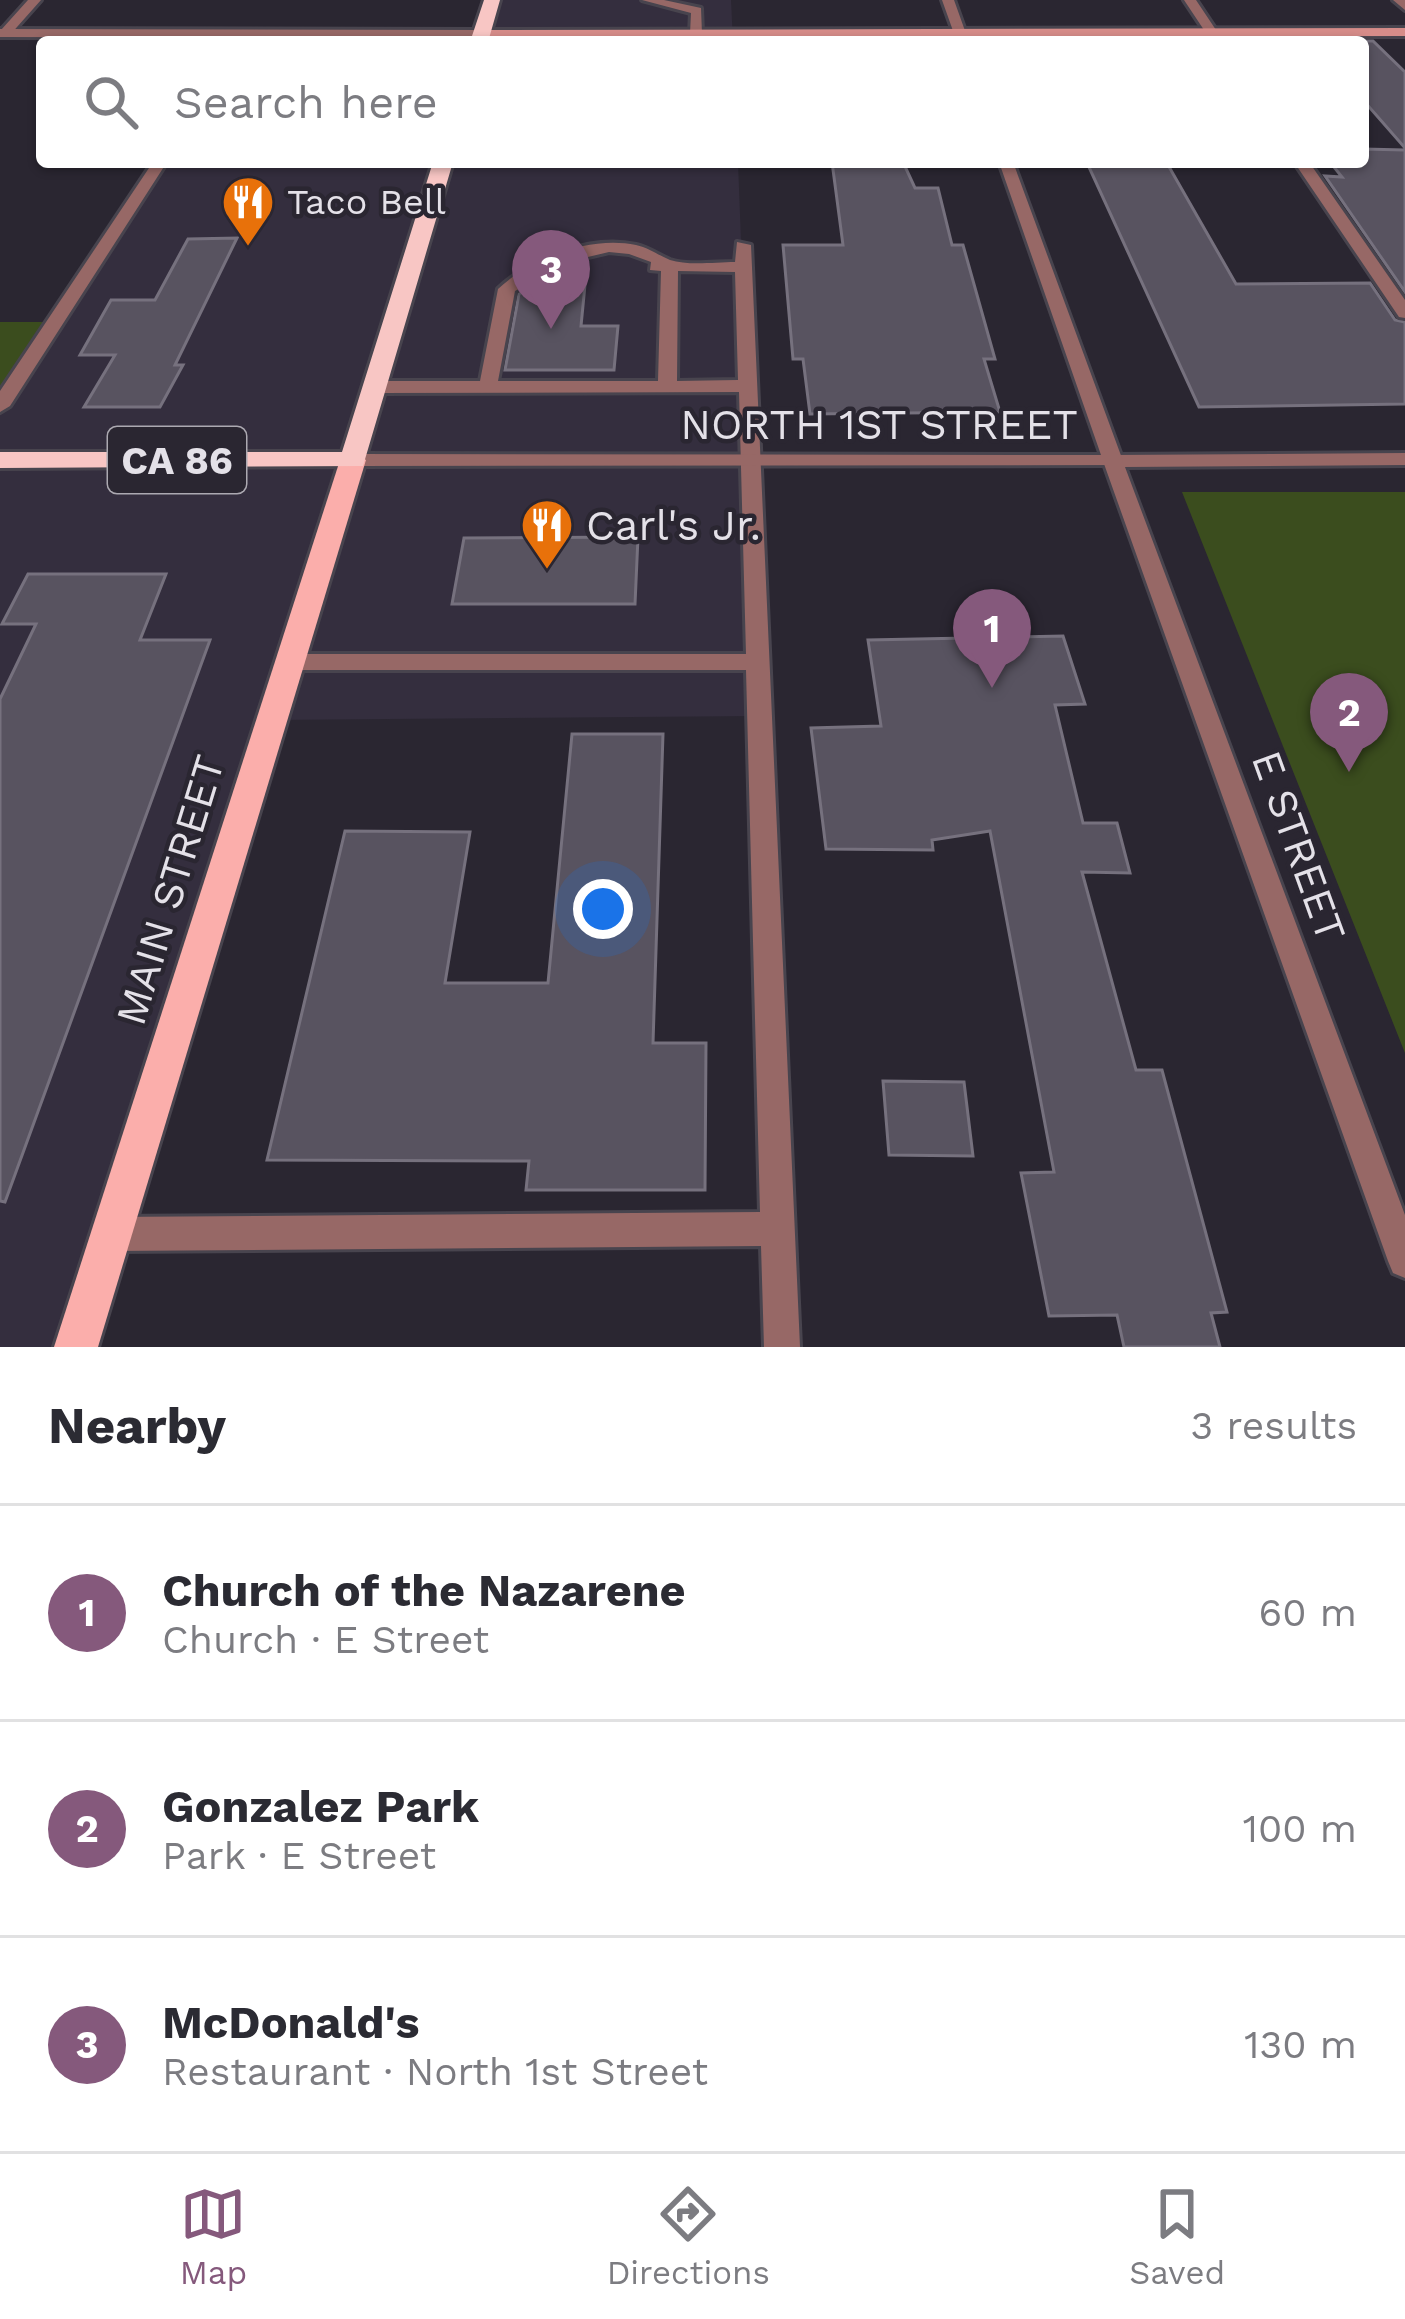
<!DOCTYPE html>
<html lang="en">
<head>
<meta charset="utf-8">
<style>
	:root { --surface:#fff; --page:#f2f2f3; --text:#2b2b33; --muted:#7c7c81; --line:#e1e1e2; --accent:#85597c }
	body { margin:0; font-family:"Work Sans",sans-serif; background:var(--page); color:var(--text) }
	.you { position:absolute; left:603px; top:909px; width:42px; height:42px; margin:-30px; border:9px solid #fff; border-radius:50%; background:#1a73e8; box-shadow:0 0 0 18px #1a73e833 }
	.badge { display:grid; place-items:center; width:78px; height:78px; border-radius:50%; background:var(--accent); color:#fff; font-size:39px; font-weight:700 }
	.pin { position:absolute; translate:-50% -99px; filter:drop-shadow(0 3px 6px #0008) }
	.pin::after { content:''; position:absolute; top:63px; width:42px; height:36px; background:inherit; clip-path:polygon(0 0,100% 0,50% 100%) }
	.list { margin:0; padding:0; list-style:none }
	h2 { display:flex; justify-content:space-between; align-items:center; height:156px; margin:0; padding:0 48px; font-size:51px }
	h2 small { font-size:39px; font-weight:400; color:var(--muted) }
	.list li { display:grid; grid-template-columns:78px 1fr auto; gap:36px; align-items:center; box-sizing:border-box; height:216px; padding:0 48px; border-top:3px solid var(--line) }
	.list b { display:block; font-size:45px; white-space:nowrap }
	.list p { margin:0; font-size:39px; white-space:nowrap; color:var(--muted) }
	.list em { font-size:39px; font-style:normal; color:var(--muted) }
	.icon { flex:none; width:66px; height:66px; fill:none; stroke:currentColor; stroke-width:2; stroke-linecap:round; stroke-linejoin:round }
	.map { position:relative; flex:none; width:1405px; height:1347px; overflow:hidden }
	.search { position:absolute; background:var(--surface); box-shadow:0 3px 9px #0004; left:36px; right:36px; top:36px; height:132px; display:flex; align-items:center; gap:30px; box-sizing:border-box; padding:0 42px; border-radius:12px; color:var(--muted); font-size:45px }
	.sheet { height:804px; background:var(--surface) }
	nav { display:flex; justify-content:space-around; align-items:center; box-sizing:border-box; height:168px; border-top:3px solid var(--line); background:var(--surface); font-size:33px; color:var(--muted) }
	nav a { display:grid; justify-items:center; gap:6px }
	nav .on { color:var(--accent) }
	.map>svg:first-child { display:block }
</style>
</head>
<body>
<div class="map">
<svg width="1405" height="1347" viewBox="0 0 1405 1347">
	<rect width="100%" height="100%" fill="#2a2631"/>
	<path fill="#342e3e" d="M492,0H731L733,42H239L244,34H481Z
		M160,162H738L759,716L270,720L78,1347H0V405Z"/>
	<path fill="#3b4d1e" d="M0,322H55L0,406Z
		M1182,492H1405V1053Z"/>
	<path fill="#585360" stroke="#76717e" stroke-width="3" d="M1363,41H1373L1405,72V148L1363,100Z
		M1363,149L1405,150V292L1325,176L1342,177L1330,162H1363Z
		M832,162H903L915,188H938L952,245H963L995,359H984L1000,412L810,414L803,359H793L783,245H843Z
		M1088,165H1168L1236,284L1370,283L1395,320L1405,322V404L1199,407Z
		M237,238L175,365H183L160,407H84L115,355H80L111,300H155L188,239Z
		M536,285H585L581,326H618L614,370H505L519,294Z
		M638,537L635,604H452L464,538Z
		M28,574H166L140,640H210L5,1202L0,1201V699L36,624H2Z
		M1063,636L1085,704L1055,705L1083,823H1117L1130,873L1082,872L1136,1070H1162L1227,1312L1211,1313L1220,1347H1124L1117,1315L1049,1316L1021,1173L1054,1172L990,831L932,840L933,850L826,849L811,728L881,726L868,640Z
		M572,734H663L653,1043H706L705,1190H526L529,1161L267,1160L345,831L470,832L445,983H548Z
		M883,1081L964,1082L973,1156L889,1155Z"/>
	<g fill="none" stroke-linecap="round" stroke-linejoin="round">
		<g stroke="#48444e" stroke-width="6">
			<path id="service" d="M642,0H664L701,8L702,34L696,38L690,34L691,13Z
				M1184,0H1196L1224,42H1212Z
				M153,162H167L10,406L0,412V391Z
				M1294,162H1309L1405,300V318L1399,317Z
				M737,242L751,245L800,1347H764L761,1246L110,1251L98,1246L93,1234L98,1222L110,1217L760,1212L746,670H288L276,662L288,654H746L739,392L375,393L366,387L375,381H480L498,289C531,258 591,235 636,245C649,248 658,255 670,260C688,266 716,262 735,262ZM609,252L629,254L651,262L650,270L661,271L658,381H498L515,291L571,261ZM678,271L735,272L738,380L677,381Z"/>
		</g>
		<g stroke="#48444e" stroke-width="6">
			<path id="minor" d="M28,0H41L9,36H1V30Z
				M1393,0H1405V10Z
				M1405,453V465L1125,467L1405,1215V1278L1393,1273L1388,1261L1103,461L1113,455Z"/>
		</g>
		<g stroke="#48444e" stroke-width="6">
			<path id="tertiary" d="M942,0H954L969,42H957Z
				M0,29L481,30L487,34L481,38L0,37Z
				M999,162H1013L1123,461L1120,465L353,466L343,460L353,454L1101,455Z"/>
		</g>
		<g stroke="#48444e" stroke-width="6">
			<path id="secondary" d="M1405,28V36L481,38L475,34L481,30Z"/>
		</g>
		<g stroke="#48444e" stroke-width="6">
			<path id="primary" d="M353,452L366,460L98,1347H54L340,460Z"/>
		</g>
		<g stroke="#48444e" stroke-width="6">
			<path id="trunk" d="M484,0H500L488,42H470Z
				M433,162H453L363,466L0,468V452H342Z"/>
		</g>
		<use href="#service" fill="#976866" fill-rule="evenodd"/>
		<use href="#minor" fill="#976866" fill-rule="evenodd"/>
		<use href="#tertiary" fill="#976866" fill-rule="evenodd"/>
		<use href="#secondary" fill="#d68c89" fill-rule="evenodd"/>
		<use href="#primary" fill="#fbaeab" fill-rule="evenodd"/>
		<use href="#trunk" fill="#f8c6c4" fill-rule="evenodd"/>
	</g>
	<defs>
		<g id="restaurant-pin" transform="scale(2.7)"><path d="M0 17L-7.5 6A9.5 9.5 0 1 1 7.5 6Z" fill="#e8710a" stroke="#2a2631"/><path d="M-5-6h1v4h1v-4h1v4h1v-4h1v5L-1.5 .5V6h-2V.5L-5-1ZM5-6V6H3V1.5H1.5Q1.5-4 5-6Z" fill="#fff"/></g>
	</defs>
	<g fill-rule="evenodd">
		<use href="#restaurant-pin" x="248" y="202"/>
		<use href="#restaurant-pin" x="547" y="525"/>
	</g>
	<g text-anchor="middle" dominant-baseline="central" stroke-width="9" stroke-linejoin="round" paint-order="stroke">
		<g font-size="36" fill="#e4e1e8" stroke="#2a2631" text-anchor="start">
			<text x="287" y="202">Taco Bell</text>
		</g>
		<rect fill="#2a2631" stroke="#aca9b1" stroke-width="3" x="108" y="427" width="138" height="66" rx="9"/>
		<g font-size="39" font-weight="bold" fill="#e4e1e8">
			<text x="177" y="460">CA 86</text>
		</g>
		<g font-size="42" fill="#e4e1e8" stroke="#2a2631">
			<text x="879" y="424">NORTH 1ST STREET</text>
			<text transform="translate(1299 846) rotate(70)">E STREET</text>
			<text transform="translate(170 890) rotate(-73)">MAIN STREET</text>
		</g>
		<g font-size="42" fill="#e4e1e8" stroke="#2a2631" text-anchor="start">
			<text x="586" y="525">Carl's Jr.</text>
		</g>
	</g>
</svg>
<div class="you"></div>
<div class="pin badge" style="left:992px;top:688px">1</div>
<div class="pin badge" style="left:1349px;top:772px">2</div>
<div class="pin badge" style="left:551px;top:329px">3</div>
<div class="search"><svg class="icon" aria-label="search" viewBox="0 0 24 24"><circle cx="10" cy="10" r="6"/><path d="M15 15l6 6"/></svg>Search here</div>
</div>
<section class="sheet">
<h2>Nearby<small>3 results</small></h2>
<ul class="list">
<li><span class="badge">1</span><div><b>Church of the Nazarene</b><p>Church · E Street</p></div><em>60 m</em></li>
<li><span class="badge">2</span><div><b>Gonzalez Park</b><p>Park · E Street</p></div><em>100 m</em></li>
<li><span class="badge">3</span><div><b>McDonald's</b><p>Restaurant · North 1st Street</p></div><em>130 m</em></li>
</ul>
</section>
<nav>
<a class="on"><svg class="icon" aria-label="map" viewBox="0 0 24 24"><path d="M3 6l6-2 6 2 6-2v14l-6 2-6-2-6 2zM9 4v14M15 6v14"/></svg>Map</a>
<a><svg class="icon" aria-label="directions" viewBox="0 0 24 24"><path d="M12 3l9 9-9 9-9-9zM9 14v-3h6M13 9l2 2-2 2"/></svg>Directions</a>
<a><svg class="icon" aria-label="saved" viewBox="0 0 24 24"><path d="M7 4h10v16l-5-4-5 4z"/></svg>Saved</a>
</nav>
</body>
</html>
